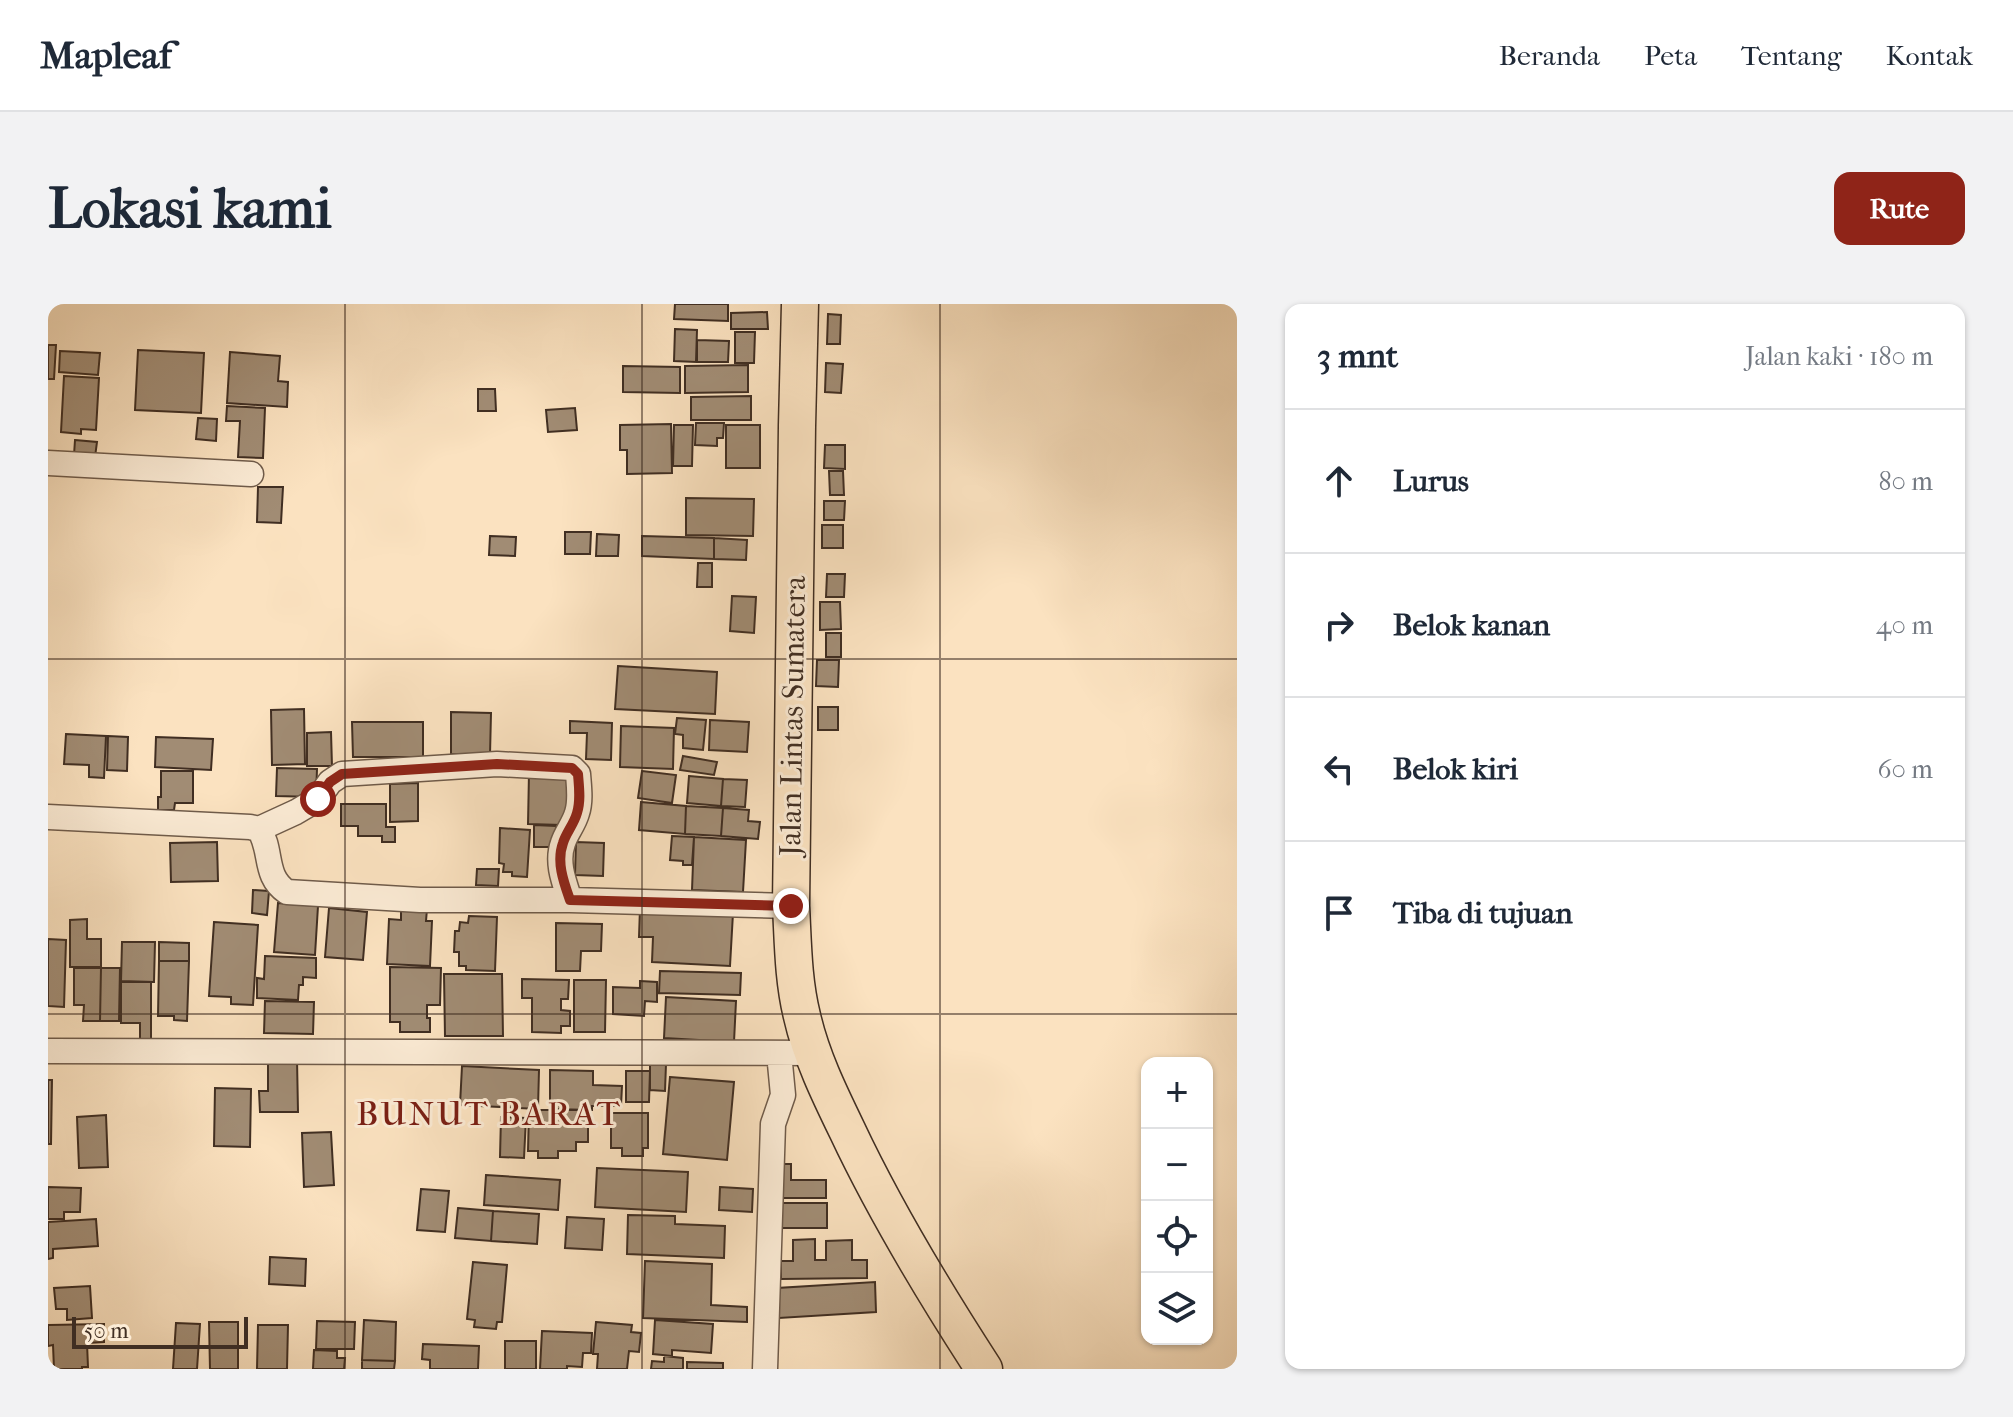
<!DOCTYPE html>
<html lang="id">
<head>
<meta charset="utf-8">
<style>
	:root { --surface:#fff; --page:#f2f2f3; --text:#1f2937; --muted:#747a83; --line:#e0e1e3; --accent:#8f2418 }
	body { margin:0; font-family:"IM FELL French Canon",serif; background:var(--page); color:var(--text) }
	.controls { position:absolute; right:24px; bottom:24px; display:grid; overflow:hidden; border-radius:16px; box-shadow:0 2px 6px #0004 }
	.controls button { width:72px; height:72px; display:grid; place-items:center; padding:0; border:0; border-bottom:2px solid var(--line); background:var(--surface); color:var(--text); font:40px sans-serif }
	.scale { position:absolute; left:24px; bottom:20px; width:176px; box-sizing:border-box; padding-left:8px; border:4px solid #402e22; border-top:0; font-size:22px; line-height:28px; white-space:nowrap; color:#402e22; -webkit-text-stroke:6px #fcecd6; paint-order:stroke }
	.stop { position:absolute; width:24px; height:24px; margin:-18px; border:6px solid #8f2418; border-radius:50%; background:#fff }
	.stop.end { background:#8f2418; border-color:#fff; box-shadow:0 2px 8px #0008 }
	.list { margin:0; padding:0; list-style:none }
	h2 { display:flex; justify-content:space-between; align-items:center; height:104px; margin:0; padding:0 32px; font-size:34px }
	h2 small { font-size:26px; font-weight:400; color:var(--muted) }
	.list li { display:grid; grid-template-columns:52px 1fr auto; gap:24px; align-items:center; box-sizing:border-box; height:144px; padding:0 32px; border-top:2px solid var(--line) }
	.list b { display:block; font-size:30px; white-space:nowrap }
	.list em { font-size:26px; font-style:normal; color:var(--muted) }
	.icon { flex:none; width:44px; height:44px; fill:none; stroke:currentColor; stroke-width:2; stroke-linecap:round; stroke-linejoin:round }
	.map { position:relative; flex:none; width:1189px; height:1065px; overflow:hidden; border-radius:16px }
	header { display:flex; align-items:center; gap:48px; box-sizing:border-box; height:112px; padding:0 40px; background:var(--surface); border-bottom:2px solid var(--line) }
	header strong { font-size:38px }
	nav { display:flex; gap:44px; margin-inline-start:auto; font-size:28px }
	.intro { display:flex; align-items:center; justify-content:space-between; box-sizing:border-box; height:192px; padding:0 48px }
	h1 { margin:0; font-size:56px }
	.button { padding:20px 36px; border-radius:16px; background:var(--accent); color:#fff; font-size:28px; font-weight:700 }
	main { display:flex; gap:48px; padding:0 48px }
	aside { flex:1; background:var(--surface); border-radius:16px; box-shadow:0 2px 6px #0004 }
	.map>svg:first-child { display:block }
</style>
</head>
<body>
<header>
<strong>Mapleaf</strong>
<nav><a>Beranda</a><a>Peta</a><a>Tentang</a><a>Kontak</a></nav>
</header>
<div class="intro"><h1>Lokasi kami</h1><a class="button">Rute</a></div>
<main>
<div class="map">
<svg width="1189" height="1065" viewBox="0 0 1189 1065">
	<rect width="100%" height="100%" fill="#fbe2c0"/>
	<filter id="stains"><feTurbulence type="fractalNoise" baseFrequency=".0025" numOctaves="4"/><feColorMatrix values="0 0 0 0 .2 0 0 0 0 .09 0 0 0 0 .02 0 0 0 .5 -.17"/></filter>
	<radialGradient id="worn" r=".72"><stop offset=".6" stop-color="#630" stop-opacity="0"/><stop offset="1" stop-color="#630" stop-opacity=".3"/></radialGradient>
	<path fill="#a18c74" stroke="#402e22" stroke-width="2" d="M627,0H680V17L626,15Z
		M719,8L720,25H683V9Z
		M780,10L793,11L792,40H779Z
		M627,25L649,26L648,58L626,57Z
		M687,28H707L706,59H687Z
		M649,36L681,37L680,58H649Z
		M0,41H8L6,75H0Z
		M90,46L156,49L153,109L87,106Z
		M12,47L52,49L50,71L11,68Z
		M182,48L232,52L230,77L240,78L239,103L179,99Z
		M778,59L795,60L793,89L777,88Z
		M700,61V88L637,89V62Z
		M575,62L632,63V89L575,88Z
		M16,72L51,74L48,126L33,125V130L13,128Z
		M430,85H447L448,107H430Z
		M703,92V116H643V93Z
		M179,102L217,104L215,154L190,153L192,117H178Z
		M527,104L529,126L500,128L498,106Z
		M150,114L169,115L168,137L148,135Z
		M648,119H676L675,134H669V142L647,141Z
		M623,120L624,169L579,170V146H572V121Z
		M626,121H645L644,162H625Z
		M678,121H712V164H678Z
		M27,136L49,138L47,153L26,151Z
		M777,141H797V165L776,164Z
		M781,167H795L796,191H782Z
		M210,183H235L233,219L209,218Z
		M638,194L706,195L705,232L638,231Z
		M776,197H797L796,216H776Z
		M774,221H795V244H774Z
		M517,228H543L542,250H517Z
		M549,230L571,231L570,252H548Z
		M442,232L468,233L467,252L441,251Z
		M594,232L666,234V255L594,252Z
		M666,234L699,236L698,256L666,255Z
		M650,259H664V283H649Z
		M779,270H797L796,293H778Z
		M684,292L708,293L706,329L682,327Z
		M772,298H792L793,325L772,326Z
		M778,329H793V353H778Z
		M769,356H791L790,383L768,382Z
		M570,362L669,368L667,410L567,405Z
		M770,403H790V426H770Z
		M256,405L257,460L224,461L223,406Z
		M403,408L443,409L442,451L403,450Z
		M629,414L658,416L655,446L635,444V431L627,430Z
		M662,416L701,418L699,448L661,446Z
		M522,417L564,419L563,456L538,455L539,429H522Z
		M304,418H375V453H305Z
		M573,422L626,424L625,465L572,463Z
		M283,428L284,462H259V429Z
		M18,430L58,432L56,474L41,473V461L16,460Z
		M60,432L80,433L79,467L59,466Z
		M108,433L165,435L163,466L107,463Z
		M635,452L669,458L666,471L632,466Z
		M229,464L269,465L268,493L228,492Z
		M113,467H145V499H127L126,506H110V493H113Z
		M594,467L628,471L624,499L590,494Z
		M481,469L522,471L521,512H515L514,521L480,520Z
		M641,472L675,475L673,502L639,499Z
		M675,475L699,476L697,503L673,502Z
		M370,479V517L342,518V480Z
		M593,498L638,502L637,530L591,526Z
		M293,500H338V523H347V538H334V532H310V522H293Z
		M638,502L675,504L673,532L637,530Z
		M675,504L701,506L700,517L712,518L710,535L673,532Z
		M486,521L508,522V543H486Z
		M452,524L482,526L479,573L464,572V568H455L456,560L451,559Z
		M624,532L646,533L644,561H635V557L622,556Z
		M646,533L698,536L695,588L644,586Z
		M169,538L170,577L123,578L122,539Z
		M528,538L556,539L555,572L527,571Z
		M429,565H451L450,582L428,581Z
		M205,586L221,587L219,611L204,609Z
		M230,599L270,602L267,651L226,648Z
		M281,604L319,608L315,656L277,653Z
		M353,604L379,605L378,617H384L382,662L339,660L341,615L353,616Z
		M592,604L685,609L682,662L604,658L605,633H591Z
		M421,612L449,613L447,667L418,666V662H411V648H406L407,627H411L412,618L420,619Z
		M39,615V635H53V663H22V616Z
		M166,618L210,621L205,701L183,700V693L161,692Z
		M508,619L554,620L553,647H533L532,667H508Z
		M0,635L18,636L16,703L0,702Z
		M74,638H107L106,678L73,677Z
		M111,638L141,639V657H111Z
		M217,652L268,654V674L255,673V681H251L250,696L209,694V674L216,675Z
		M111,657H141L139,717L126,716V712H110Z
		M342,663L393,664L392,701H379V714H382V728H352V718H342Z
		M26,664H53L52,717H35L36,701H26Z
		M53,664H72L71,717H52Z
		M612,667L693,669L692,691L611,689Z
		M396,670H454L455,732H397Z
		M474,675L521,676L520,695H513V706L522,707V722H513V729L484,728V694H474Z
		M526,676H558L557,728H526Z
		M592,677L609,678V698L597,697L596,712L565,710V683L592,684Z
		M73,678H103V736L92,735V719H73Z
		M618,693L688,697L686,738L616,734Z
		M217,697L266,698L265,730L216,729Z
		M249,755L250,808H212L211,787H220V756Z
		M602,760H618L617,787L602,786Z
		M414,762L491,766L490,805L412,801Z
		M502,766L545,767V781L574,782L573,802H544V806L502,805Z
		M578,767H602L601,798H578Z
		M622,773L686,778L679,856L615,850Z
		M0,776H4L3,840H0Z
		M167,784L203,785L202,843L166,842Z
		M481,806H540V838H528V847H510V854H490V847H480Z
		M563,809H600V844H595V852H574V844H563Z
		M58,811L60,863L31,864L29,813Z
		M453,813L478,814L476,854L452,853Z
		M283,828L286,881L256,883L254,829Z
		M731,860H743V876H778V894H731Z
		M549,864L640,868L638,908L547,903Z
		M438,871L512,876L510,906L436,901Z
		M0,883L33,884L32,908H16V915H0Z
		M672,883L705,885L704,908L671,906Z
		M373,885L401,887L397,928L369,926Z
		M730,899H779V924H730Z
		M410,904L445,907L443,937L407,934Z
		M445,907L491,910L489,940L443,937Z
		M580,911L627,912V920L677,922L676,954L579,950Z
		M519,913L556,915L554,946L517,944Z
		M48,915L50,942L5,945V954L0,955V918Z
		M767,935V956H778V937L804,936V956H819V974L733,975V957H745V936Z
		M222,953L258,955L257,982L221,980Z
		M597,957L664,960L663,1001L699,1003V1018L595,1014Z
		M425,958L459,961L454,1018H449L448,1025L426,1023L427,1016L419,1015Z
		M827,978L828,1008L731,1014L729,984Z
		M42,982L44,1014L19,1016V1005H8L6,984Z
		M316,1016L348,1018L347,1057L314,1056Z
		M607,1016L665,1020L663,1049L624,1046V1052L605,1050Z
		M269,1017L307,1018L306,1045H268Z
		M161,1018H190V1065H162Z
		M548,1018L584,1021L583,1028L593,1029L591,1048L581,1047L579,1065H549L550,1050H545Z
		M128,1019L152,1020L149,1065H125Z
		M56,1020V1038L39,1039L40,1063H34V1065H6L5,1041L0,1042V1021Z
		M210,1021H240L239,1065H209Z
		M494,1027L544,1029L543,1049H535L534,1063L519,1062V1065H492Z
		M457,1037H488V1065H457Z
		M375,1040L431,1042L430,1065H382V1056L374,1055Z
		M266,1046L289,1047V1054H297L296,1065H265Z
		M616,1052L635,1054V1065H603L604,1057L616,1058Z
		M314,1056L347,1057L346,1065H314Z
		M639,1058L675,1059V1065H639Z"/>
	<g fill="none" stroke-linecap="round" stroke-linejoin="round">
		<g stroke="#6f5b4a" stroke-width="27">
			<path id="minor" d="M0,159L203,170
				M0,513L202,523L211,525C225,547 215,572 239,588L372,596H522L743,602
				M211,525L248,508L270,495L282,478L294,470L449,460L524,464L530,470C531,483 533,497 529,509C526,520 518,529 515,539C508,558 516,578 522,596
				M0,747L765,749
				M717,1065L725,820L735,791L731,749"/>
		</g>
		<g stroke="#402e22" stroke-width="39">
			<path id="highway" d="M752,0L749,122L743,602C745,638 745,676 754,712C763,752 781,789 799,826C838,909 886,988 936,1065"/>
		</g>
		<use href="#minor" stroke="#fcecd6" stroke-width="24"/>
		<use href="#highway" stroke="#fbe2c0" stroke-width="36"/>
	</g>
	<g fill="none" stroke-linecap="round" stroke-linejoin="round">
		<path stroke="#8f2418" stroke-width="10" d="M270,495L282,478L294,470L449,460L524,464L530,470C531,483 533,497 529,509C526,520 518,529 515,539C508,558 516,579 522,596L743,602"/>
	</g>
	<path fill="none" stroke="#402e22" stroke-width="2" stroke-opacity="0.55" d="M297,0V1065M594,0V1065M892,0V1065M0,355H1189M0,710H1189"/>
	<g text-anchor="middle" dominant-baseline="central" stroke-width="6" stroke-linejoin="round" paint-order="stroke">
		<g font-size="30" fill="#402e22" stroke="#fcecd6">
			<text transform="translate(745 412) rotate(-89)">Jalan Lintas Sumatera</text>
		</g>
		<g font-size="34" letter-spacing="2" fill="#7a1f14" stroke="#fcecd6">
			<text x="441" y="810">BUNUT BARAT</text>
		</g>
	</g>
	<rect width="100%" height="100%" filter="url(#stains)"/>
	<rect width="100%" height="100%" fill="url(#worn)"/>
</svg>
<div class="controls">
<button>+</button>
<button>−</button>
<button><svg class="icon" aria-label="locate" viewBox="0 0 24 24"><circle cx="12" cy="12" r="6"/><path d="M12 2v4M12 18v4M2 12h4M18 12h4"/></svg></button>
<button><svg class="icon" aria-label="layers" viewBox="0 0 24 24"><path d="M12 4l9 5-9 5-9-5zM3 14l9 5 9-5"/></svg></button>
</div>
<div class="scale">50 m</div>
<div class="stop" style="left:270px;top:495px"></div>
<div class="stop end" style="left:743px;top:602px"></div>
</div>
<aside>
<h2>3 mnt<small>Jalan kaki · 180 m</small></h2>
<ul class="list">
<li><svg class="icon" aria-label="ahead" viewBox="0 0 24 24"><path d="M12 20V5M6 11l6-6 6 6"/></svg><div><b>Lurus</b></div><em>80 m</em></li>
<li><svg class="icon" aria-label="right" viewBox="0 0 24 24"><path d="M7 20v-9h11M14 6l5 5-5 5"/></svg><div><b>Belok kanan</b></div><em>40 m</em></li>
<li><svg class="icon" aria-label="left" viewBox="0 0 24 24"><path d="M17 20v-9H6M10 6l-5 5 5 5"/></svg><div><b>Belok kiri</b></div><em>60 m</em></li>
<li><svg class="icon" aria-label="arrive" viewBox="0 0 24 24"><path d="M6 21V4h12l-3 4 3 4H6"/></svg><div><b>Tiba di tujuan</b></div></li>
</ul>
</aside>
</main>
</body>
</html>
